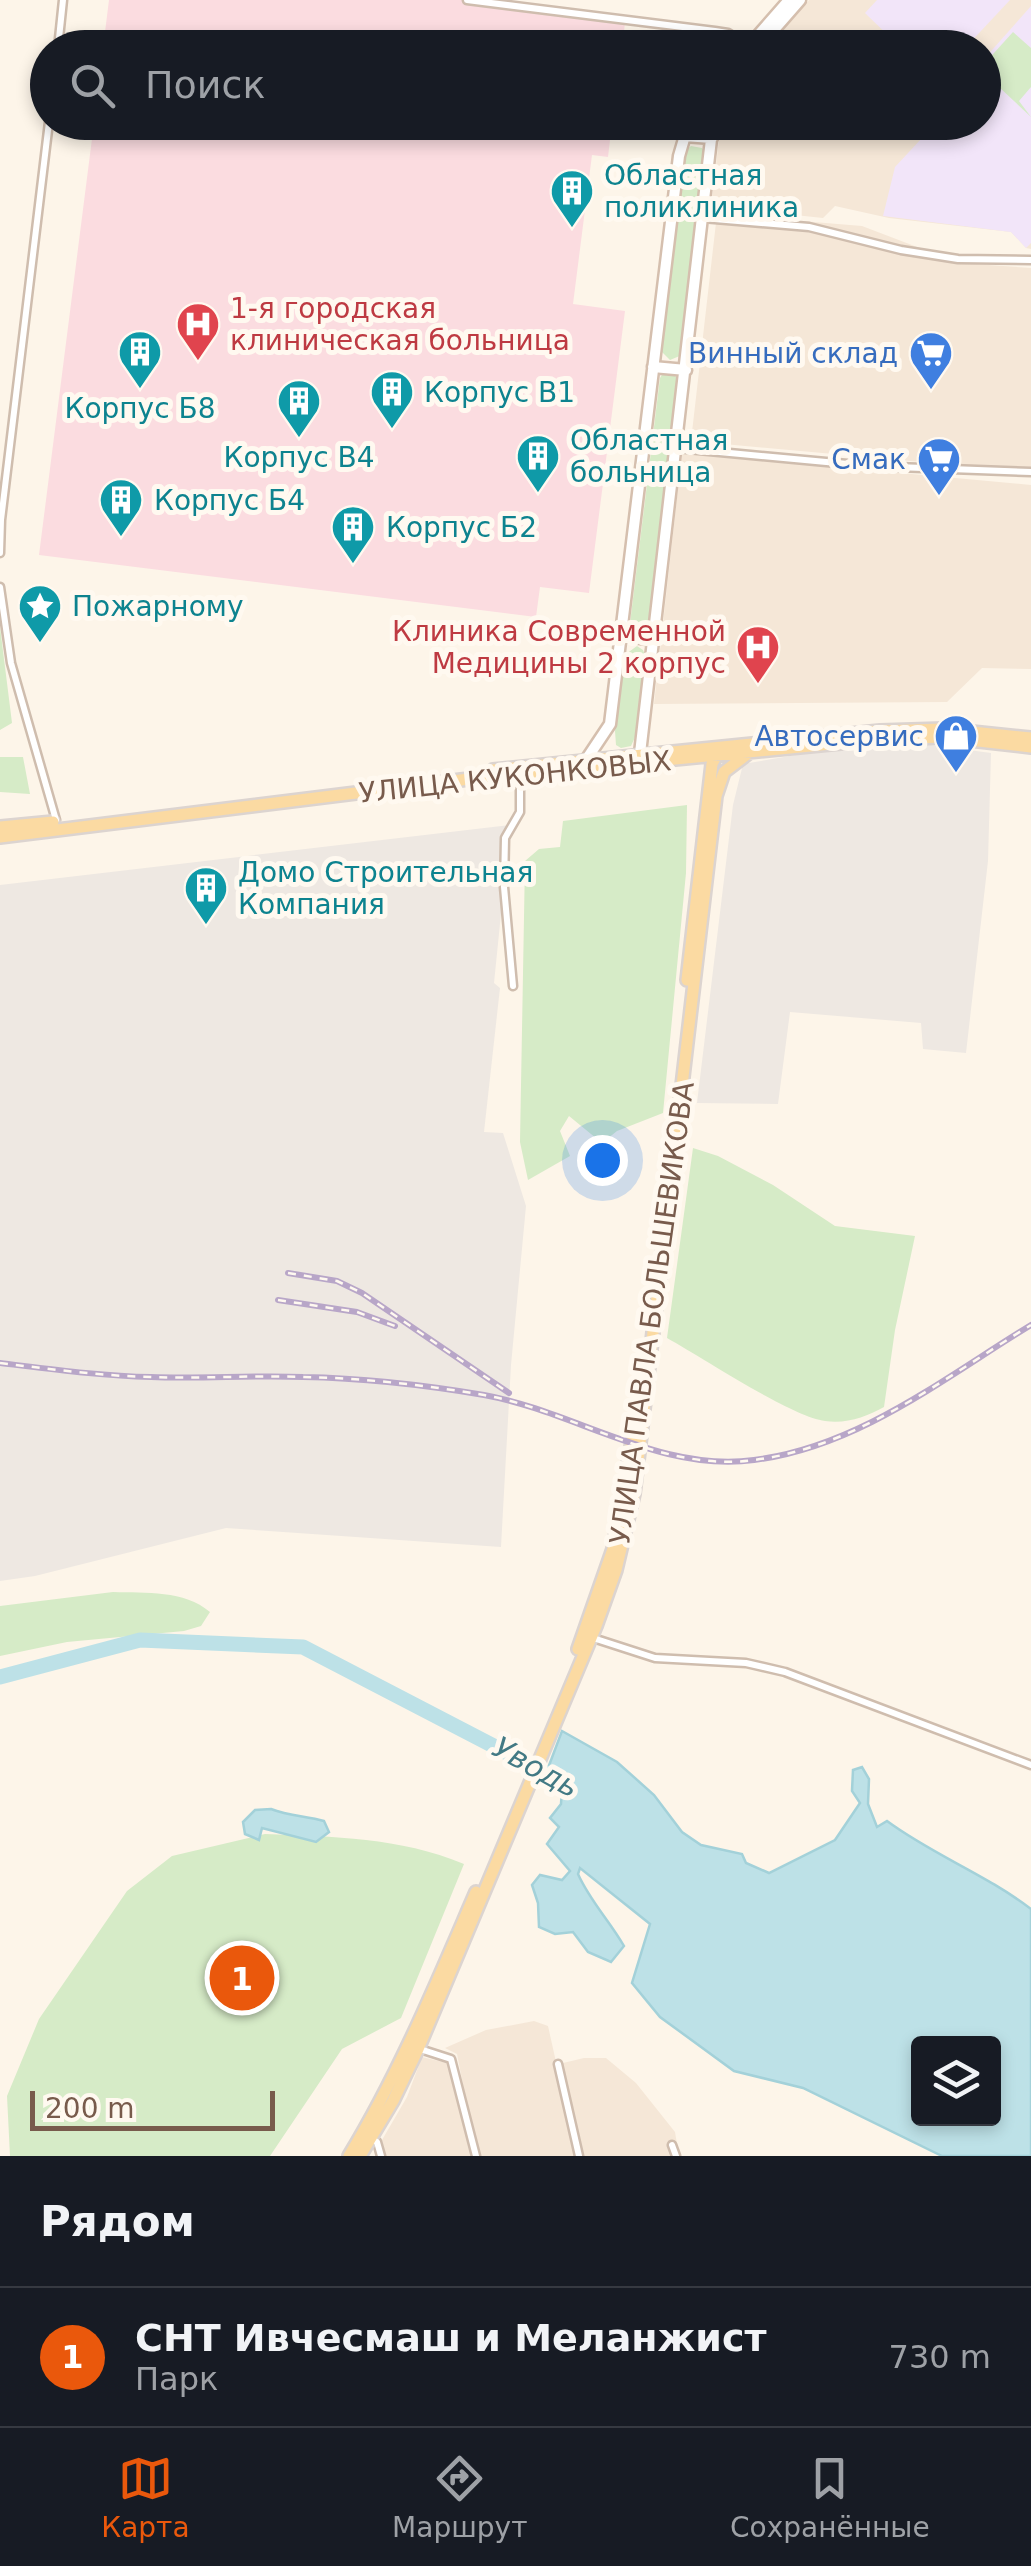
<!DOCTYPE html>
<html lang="ru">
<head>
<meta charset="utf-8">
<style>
	:root { --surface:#171b24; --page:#242831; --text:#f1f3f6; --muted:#9ea1a6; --line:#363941; --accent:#ea580c }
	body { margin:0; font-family:"DejaVu Sans",sans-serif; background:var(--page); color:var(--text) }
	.controls { position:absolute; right:30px; bottom:30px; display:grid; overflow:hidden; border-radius:10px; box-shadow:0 5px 15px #0003 }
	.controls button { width:90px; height:90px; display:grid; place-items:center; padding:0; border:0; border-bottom:2px solid var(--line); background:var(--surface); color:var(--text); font:50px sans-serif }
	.scale { position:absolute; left:30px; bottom:25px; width:245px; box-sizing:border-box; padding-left:10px; border:5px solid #785b4c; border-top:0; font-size:28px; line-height:35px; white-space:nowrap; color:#785b4c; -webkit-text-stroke:8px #fff9f0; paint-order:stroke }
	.you { position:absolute; left:602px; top:1160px; width:35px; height:35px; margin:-25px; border:8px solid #fff; border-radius:50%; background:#1a73e8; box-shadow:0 0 0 15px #1a73e833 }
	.badge { display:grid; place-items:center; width:65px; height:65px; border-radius:50%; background:var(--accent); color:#fff; font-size:32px; font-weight:700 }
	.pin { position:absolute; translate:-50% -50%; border:5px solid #fff; box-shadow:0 2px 10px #0006 }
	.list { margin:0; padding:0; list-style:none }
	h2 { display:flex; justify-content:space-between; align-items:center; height:130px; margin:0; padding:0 40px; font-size:42px }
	h2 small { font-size:32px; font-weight:400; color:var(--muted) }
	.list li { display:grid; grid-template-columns:65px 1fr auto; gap:30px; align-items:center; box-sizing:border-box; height:140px; padding:0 40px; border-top:2px solid var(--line) }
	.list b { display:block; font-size:38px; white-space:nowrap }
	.list p { margin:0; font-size:32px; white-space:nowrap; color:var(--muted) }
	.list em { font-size:32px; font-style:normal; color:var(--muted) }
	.icon { flex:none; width:55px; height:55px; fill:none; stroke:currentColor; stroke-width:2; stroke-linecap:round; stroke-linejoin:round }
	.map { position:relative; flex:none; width:1031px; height:2156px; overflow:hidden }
	.search { position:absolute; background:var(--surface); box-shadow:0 5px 15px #0003; left:30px; right:30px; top:30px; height:110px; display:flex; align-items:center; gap:25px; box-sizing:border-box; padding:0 35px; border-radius:55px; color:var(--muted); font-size:38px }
	.sheet { height:270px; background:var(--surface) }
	nav { display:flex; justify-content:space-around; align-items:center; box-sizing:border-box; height:140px; border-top:2px solid var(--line); background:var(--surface); font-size:28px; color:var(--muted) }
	nav a { display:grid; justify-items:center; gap:5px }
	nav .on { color:var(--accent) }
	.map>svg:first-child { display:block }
</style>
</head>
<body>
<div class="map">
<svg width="1031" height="2156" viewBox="0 0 1031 2156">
	<rect width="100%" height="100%" fill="#fdf5e9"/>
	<path fill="#f5e7d7" d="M809,0H1031V249L1026,248L1011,232L889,218L835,206L823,218L711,206L721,123L984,122V48L768,47Z
		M717,214L862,226L959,263L1031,268V472L691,441Z
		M682,453L1031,485V669L982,668L947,702L654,704Z
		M534,2021L548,2026L577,2156H477L457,2054L445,2048L486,2030Z
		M422,2057L447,2063L475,2156H386L382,2140L407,2097Z
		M584,2058H606L636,2083L675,2132L679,2156H580L559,2064Z"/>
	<path fill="#eee8e2" d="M924,744L991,753L988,861L966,1053L923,1049L921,1023L790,1012L778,1104L697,1103L733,805L743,764L813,752Z
		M510,825L494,983L500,988L484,1132L503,1133L526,1206L511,1365L501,1547L226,1528L35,1576L0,1581V885Z"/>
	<path fill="#f2e5f9" d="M877,0H1010L965,48L900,47L865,13Z
		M1031,6V243L1026,248L1011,232L883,216L895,167L936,123L984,122V59Z"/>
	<path fill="#fbdce0" d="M109,0H495V8L625,23L622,48H103Z
		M94,123H612L608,157L592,155L573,304L625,311L589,593L540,587L536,617L39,555Z"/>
	<path fill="#d6ebc7" d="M1013,32L1031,48V87L1019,101L1031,117L984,73V64Z
		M691,146L702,148L705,153L682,355L670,360L662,352L686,150Z
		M673,372L679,382L649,626L641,632L630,623L660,378L663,373Z
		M0,627L12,723L0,730Z
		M637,646L643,650L645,655L636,735L631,746L621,748L616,745L615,731L626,654Z
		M0,757H23L30,794L0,792Z
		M687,805L686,873L663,1113L617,1131L602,1143L569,1116L560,1131L570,1156L528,1180L520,1142L525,861L539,849L560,847L563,821Z
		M693,1148L718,1156L773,1185L835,1226L915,1236L895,1330L884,1407C866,1417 847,1424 825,1421C790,1416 703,1358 667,1338Z
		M113,1592C146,1593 184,1590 210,1612L201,1626L184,1631L67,1642L0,1656V1606Z
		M265,1834C334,1837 399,1837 464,1864L401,2018L342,2049L270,2156H10L7,2096L39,2019L127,1891L172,1856Z"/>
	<path fill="#bde1e7" stroke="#a3d1d9" stroke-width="2.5" fill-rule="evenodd" d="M562,1731L617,1762L654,1795L682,1832L701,1845L742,1854L746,1863L769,1873L835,1840L860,1803L852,1791L853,1770L862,1767L869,1779L868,1804L877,1827L887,1821C933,1855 985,1874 1031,1909V2156H942L803,2088L734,2071L660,2017L632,1983L650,1924L580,1868L578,1874C590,1901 609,1920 624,1946L611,1962L588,1952L573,1932L555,1934L539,1927L538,1903L532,1885L540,1875L562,1880L570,1871L547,1844L559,1827L550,1818L561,1804L562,1788L545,1776ZM918,2044H994V2118H918Z
		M271,1809C289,1816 306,1816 324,1821L329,1832L316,1842L262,1828L259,1840L245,1834L243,1822L255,1810Z"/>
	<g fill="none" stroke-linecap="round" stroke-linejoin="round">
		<path stroke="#bde1e7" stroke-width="15" d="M0,1677L140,1640L303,1647L563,1782"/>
		<g stroke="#cfbdae" stroke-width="11">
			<path id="street" d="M467,0L715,31L728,33L750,47
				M58,48L63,0
				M703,218L809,227L901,250L958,259L1031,260
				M677,448L869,466L1031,472
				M0,553L1,520L49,122
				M0,587L11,663L56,820
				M513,986L504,887L505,838L520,812V775
				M590,1637L655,1658L746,1663L785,1672L1031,1765
				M420,2049L451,2059L476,2156
				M558,2064L579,2156
				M372,2139L377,2142L381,2156
				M672,2145L676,2156"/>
		</g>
		<g stroke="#d5bfae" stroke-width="15">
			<path id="secondary" d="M747,48L789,0
				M758,48L800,0
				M684,136L712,138
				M653,367L686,370
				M621,635L654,640
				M586,760L610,724L679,156L689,122
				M639,762L713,122"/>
		</g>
		<g stroke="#dcd4d0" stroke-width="16">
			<path id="primary" d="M493,770L880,731L943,729L1031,738
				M0,827L53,822
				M0,837L469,779L882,739L943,737L1031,747
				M687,980L712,764L720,749L725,747
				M578,1649L613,1549L633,1436
				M349,2156C400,2072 437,1982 476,1892
				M360,2156L393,2101L418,2049L596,1626L616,1570L634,1494L716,796L724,772L750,752"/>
		</g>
		<use href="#street" stroke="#fff" stroke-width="6"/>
		<use href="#secondary" stroke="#fff" stroke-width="10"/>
		<use href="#primary" stroke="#fbdaa2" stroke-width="11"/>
		<g stroke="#b8a6c8" stroke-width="6">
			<path id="rail" d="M288,1273L337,1281L362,1293L509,1393
				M278,1300L357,1312L395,1326
				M0,1363C50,1369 101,1376 151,1377C201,1379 252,1375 303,1377C362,1378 425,1385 484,1395C574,1411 660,1473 754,1460C858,1447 944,1378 1031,1325"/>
		</g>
		<use href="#rail" stroke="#fff9f0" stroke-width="2.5" stroke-dasharray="8" stroke-linecap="butt"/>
	</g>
	<defs>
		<g id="building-pin" transform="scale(2.25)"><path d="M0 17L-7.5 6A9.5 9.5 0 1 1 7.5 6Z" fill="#0f9aa8" stroke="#fff9f0"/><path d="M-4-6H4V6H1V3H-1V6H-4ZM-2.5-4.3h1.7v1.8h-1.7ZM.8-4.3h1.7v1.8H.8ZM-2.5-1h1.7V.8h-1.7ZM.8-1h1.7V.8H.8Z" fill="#fff"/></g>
		<g id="hospital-pin" transform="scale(2.25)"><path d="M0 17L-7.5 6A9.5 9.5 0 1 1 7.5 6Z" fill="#e0444e" stroke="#fff9f0"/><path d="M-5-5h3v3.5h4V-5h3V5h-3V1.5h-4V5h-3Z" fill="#fff"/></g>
		<g id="supermarket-pin" transform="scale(2.25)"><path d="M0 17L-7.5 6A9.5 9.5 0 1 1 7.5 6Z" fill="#3f7fe0" stroke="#fff9f0"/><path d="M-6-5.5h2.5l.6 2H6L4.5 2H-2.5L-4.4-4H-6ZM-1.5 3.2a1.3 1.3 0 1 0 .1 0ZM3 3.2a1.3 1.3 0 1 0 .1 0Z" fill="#fff"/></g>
		<g id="sight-pin" transform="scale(2.25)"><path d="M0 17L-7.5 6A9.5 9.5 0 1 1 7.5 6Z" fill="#0f9aa8" stroke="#fff9f0"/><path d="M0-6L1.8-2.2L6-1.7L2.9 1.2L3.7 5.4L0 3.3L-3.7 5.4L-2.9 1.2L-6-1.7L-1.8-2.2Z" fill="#fff"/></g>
		<g id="shop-pin" transform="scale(2.25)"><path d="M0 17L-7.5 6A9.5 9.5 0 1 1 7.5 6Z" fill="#3f7fe0" stroke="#fff9f0"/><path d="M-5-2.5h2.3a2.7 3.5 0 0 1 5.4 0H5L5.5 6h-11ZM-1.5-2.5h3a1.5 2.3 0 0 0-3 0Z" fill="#fff"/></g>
	</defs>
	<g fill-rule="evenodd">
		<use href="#building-pin" x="572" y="191"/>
		<use href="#hospital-pin" x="198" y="324"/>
		<use href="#building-pin" x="140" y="352"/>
		<use href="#supermarket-pin" x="931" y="353"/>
		<use href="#building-pin" x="392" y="392"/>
		<use href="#building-pin" x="299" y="401"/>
		<use href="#building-pin" x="538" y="456"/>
		<use href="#supermarket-pin" x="939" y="459"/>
		<use href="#building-pin" x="121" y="500"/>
		<use href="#building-pin" x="353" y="527"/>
		<use href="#sight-pin" x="40" y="606"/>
		<use href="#hospital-pin" x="758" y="647"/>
		<use href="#shop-pin" x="956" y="736"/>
		<use href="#building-pin" x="206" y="888"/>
	</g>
	<g text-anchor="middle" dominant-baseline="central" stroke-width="10" stroke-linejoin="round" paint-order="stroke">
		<g font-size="28" fill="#0d838f" stroke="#fff9f0" text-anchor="start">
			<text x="604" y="175">Областная<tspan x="604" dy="32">поликлиника</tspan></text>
			<text x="424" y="392">Корпус В1</text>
			<text x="140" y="408" text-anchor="middle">Корпус Б8</text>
			<text x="570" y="440">Областная<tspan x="570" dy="32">больница</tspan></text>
			<text x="299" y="457" text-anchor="middle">Корпус В4</text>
			<text x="154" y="500">Корпус Б4</text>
			<text x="386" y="527">Корпус Б2</text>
			<text x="72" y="606">Пожарному</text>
			<text x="238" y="872">Домо Строительная<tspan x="238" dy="32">Компания</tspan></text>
		</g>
		<g font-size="28" fill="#be3a42" stroke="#fff9f0" text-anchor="start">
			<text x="230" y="308">1-я городская<tspan x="230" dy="32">клиническая больница</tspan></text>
			<text x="726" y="631" text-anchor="end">Клиника Современной<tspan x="726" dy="32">Медицины 2 корпус</tspan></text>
		</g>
		<g font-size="28" fill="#366cbe" stroke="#fff9f0" text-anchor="end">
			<text x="898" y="353">Винный склад</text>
			<text x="906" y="459">Смак</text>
			<text x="924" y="736">Автосервис</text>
		</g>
		<g font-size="28" fill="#785b4c" stroke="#fff9f0">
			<text transform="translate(515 777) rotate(-6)">УЛИЦА КУКОНКОВЫХ</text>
			<text transform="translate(652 1313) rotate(-82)">УЛИЦА ПАВЛА БОЛЬШЕВИКОВА</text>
		</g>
		<g font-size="30" font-style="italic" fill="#427984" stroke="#fff9f0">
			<text transform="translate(536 1767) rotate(29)">Уводь</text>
		</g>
	</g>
</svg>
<div class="controls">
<button><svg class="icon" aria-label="layers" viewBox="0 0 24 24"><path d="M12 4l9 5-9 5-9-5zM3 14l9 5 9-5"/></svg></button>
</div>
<div class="scale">200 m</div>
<div class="you"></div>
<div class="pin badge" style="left:242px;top:1978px">1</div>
<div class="search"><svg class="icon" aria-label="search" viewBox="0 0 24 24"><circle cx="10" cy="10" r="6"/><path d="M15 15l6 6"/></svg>Поиск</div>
</div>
<section class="sheet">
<h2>Рядом<small></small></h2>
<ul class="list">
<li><span class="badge">1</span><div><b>СНТ Ивчесмаш и Меланжист</b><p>Парк</p></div><em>730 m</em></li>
</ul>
</section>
<nav>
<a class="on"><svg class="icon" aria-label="map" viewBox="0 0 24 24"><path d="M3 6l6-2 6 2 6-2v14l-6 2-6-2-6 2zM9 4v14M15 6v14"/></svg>Карта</a>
<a><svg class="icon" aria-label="directions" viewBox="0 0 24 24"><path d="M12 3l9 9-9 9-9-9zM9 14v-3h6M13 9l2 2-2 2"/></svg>Маршрут</a>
<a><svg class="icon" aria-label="saved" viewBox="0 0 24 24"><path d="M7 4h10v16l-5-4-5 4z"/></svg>Сохранённые</a>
</nav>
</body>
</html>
